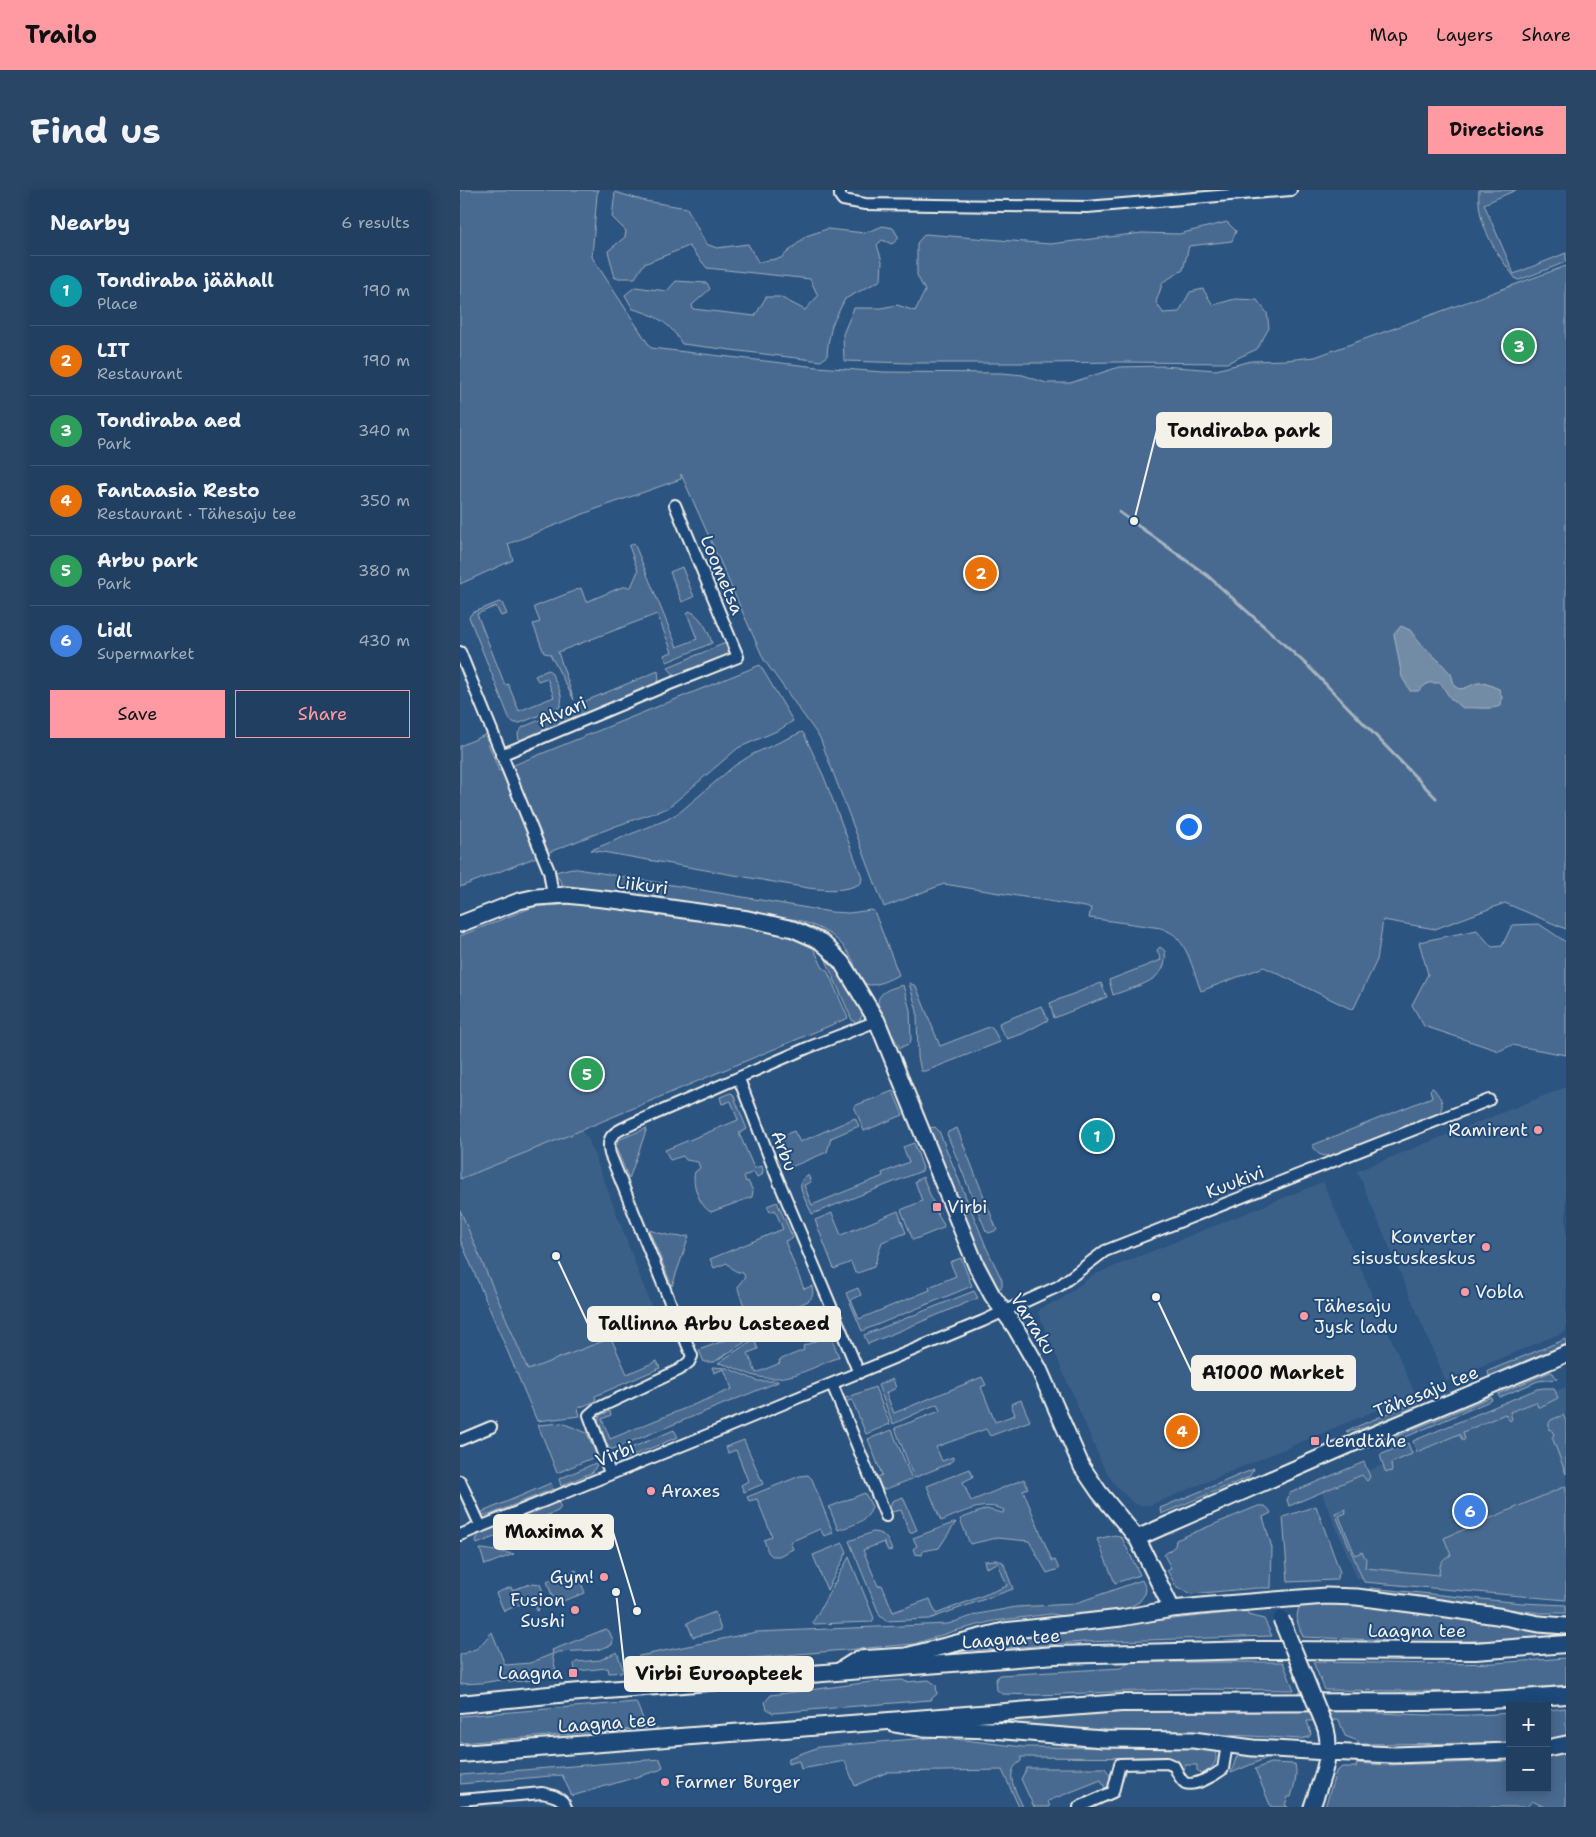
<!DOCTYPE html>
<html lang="en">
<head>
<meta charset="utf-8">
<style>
	:root { --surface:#213f61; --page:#294667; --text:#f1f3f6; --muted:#a2afbd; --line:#3e5876; --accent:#ff9aa2 }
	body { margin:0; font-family:"Shantell Sans",sans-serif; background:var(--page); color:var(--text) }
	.controls { position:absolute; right:15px; bottom:15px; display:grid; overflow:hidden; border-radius:0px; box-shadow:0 2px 12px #0003 }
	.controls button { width:45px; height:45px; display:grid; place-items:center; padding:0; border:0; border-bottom:1px solid var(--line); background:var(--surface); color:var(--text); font:25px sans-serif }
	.you { position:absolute; left:728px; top:636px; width:18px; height:18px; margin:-12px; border:4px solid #fff; border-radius:50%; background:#1a73e8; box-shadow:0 0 0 8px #1a73e833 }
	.badge { display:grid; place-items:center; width:32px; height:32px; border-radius:50%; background:var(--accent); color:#fff; font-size:16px; font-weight:700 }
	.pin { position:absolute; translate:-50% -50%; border:2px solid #fff; box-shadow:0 1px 5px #0006 }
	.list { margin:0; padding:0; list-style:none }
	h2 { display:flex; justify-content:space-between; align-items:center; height:65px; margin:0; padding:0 20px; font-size:21px }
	h2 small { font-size:16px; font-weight:400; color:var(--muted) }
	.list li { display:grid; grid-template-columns:32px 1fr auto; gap:15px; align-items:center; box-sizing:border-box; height:70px; padding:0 20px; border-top:1px solid var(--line) }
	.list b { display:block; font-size:19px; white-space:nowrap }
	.list p { margin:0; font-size:16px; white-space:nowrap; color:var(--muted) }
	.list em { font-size:16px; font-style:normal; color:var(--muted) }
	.actions { display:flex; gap:10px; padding:15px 20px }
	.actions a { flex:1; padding:11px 0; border:1px solid var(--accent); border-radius:0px; text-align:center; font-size:18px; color:var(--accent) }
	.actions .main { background:var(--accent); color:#111 }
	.map { position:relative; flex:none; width:1106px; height:1617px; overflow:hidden; border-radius:0px }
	header { display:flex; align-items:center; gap:30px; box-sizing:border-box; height:70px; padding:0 25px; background:var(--accent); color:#111 }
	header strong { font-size:24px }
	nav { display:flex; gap:28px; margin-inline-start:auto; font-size:18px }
	.intro { display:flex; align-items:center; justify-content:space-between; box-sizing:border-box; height:120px; padding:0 30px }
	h1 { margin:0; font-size:35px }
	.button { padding:12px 22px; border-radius:0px; background:var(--accent); color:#111; font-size:18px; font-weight:700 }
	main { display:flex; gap:30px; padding:0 30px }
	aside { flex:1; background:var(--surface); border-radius:0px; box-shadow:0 2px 12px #0003 }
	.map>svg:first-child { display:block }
</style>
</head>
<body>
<header>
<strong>Trailo</strong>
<nav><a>Map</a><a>Layers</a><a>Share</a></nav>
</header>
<div class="intro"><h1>Find us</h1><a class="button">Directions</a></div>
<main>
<aside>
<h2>Nearby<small>6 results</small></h2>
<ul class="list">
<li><span class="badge" style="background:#0f9aa8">1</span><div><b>Tondiraba jäähall</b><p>Place</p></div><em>190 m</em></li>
<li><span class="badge" style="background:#e8710a">2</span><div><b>LIT</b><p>Restaurant</p></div><em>190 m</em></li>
<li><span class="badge" style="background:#2e9e5b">3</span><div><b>Tondiraba aed</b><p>Park</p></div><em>340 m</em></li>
<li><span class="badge" style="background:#e8710a">4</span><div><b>Fantaasia Resto</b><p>Restaurant · Tähesaju tee</p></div><em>350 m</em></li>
<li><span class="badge" style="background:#2e9e5b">5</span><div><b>Arbu park</b><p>Park</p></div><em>380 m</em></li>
<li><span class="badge" style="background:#3f7fe0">6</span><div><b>Lidl</b><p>Supermarket</p></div><em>430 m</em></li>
</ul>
<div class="actions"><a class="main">Save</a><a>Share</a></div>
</aside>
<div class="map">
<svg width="1106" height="1617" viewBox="0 0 1106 1617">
	<rect width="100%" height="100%" fill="#2c5481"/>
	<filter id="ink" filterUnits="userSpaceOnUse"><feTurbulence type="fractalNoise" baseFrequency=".02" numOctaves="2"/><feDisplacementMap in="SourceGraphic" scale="10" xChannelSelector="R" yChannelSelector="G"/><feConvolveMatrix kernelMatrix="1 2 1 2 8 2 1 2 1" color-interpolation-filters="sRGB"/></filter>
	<g filter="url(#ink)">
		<path fill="#3b6088" d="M1106,897V1141L986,1191L897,981Z
			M120,940L128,948L196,1129L68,1181L0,1020V989Z
			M863,992L955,1204L691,1315H678L672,1312L653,1292L643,1276L578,1123L581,1118L600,1110L633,1085Z
			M1106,1197V1408L897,1388L861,1301Z"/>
		<path fill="#496b90" stroke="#9eaebc" d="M0,0H139L137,4L132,67L191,158L357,177L423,182L542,183L563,185L586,193H610L659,177L702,176L756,180L791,171L826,170L855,167L1106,76V739L1045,713L975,739L923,730L917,770L894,818L891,819L804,777L741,801C735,786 729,760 718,749C714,743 707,741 701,738L629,728L631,718L484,694L424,717L360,548L304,470L221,284V289L136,319L48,354L53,370L0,394Z
			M1019,0H1056L1024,14L1054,84L1106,63V72L1059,90L1056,89C1036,63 1016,34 1019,0Z
			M155,2L185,11L227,18L246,54L257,58L288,54L298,72L321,68L346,46L367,39L405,43L423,36L433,38L439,48L432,54L422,50L417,55L422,71L421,90L385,109L372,135L368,154L367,166L361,171L222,154C210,133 196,125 173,119L165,105L175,97L207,101L216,91L247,93L250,99L232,115L233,119L295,126L306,107H320L345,120L358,106L350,89L247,78L229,56L184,74L175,88H155L148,61L165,47L166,41L152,27Z
			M767,32L776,41L772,51L729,56L723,80L703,92L696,112L703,123L719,122L730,102L743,99L753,115L775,109L797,110L807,123L809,138L797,159L767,173L661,172L586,173H450L384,171L383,144L394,118H421L437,115L455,121L465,101L457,85V53L465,44L590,54L682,43L719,44Z
			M174,353L217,457L237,449L227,423L229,421C241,425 249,442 252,453L207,472L204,465L212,462L197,424L98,462L114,510L90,464L84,463L73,434L80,432L74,417L121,398L126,412L162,397H171L178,381L169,356Z
			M222,377L234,407L222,412L210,382Z
			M39,412L42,413L47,424L41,426L36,416L17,424L45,495L48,494L59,521L94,507L87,488L78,491L75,486L88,480L91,482C96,493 105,506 100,517L60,533H55L50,530L9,427L12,423Z
			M268,452L270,457L266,467L223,485C215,486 212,484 208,477Z
			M300,475L333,531L319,540L278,558L208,618L156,636L0,697V556L25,545L39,581Z
			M198,481L199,490L194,497L59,552L58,543L63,537Z
			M342,542L344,544L364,587L402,687L401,693C387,702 365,700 348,698L131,660L206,630L220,622L274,576L293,564Z
			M112,678L371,722L389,723L411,720L414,721L439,785C429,789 415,798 406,794C395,789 397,776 391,767C378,745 361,738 338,730L108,697L102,694L95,682Z
			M113,714L154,717L266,733L325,744L352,755L363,778L367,780L388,828L112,944L0,989V746L73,717Z
			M1079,734L1106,752V865L1052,855L1039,861L964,836L952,815L968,784L959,752L1017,740L1032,757L1042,756L1052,735Z
			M700,757L705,761C710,791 676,796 653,805L649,790L701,770L697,760Z
			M362,761L372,770L402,816C404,825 402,828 396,833L392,830Z
			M449,793L456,796L480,856L529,837H532L540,852L466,881H461L458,867L457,821Z
			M641,793L647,807L594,828L590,813Z
			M443,795L450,820L451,850L450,853L440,858C435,846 409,817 421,805C426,799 436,797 443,795Z
			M581,816L583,818L588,830L562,844L547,849L540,838L539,833Z
			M972,898L974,899C980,908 986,913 979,923L869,966C859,966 856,963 853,955L972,907L970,900Z
			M433,901L443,925L404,941L394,916Z
			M270,903L273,904L287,939L279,943L294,978L302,976L303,980L302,985L297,987L294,982L284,986L286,992L288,991L293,1001L292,1007L251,1022C240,1017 231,993 235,982L240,978L238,972L226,970L223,966L210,970L205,960L278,930L271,911L262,914L260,907Z
			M395,928L399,936L371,948L367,962L331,977L319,947L334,941L340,952Z
			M475,937L479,941L527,1059L542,1090V1097L538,1099L518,1059L468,938Z
			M187,938L169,989L156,958L158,950Z
			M497,938L537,1040L529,1043L526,1041L487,944L488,942Z
			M454,953L463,978L462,981L352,1024C347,1012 332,992 348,985L351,992L344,995L352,1015L423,986L422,983L449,972L443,957Z
			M463,987L478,1025L484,1035L483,1038L453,1050L441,1020L462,1011L455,991Z
			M317,1012L333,1048L325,1051L344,1099L352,1096C353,1102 354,1107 348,1111L299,1133C296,1132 295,1133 292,1130C288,1127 278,1102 278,1097C279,1093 283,1090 285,1087L283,1083C275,1082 272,1079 267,1073L254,1078L250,1069L323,1039L315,1020L310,1022L307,1016Z
			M0,1020L68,1180L151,1148L167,1184L197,1171L200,1178L135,1206L136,1211L118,1218L120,1226L77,1231L0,1049Z
			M438,1021L446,1043L422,1052L414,1077L398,1083H395L391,1072L374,1079L355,1030L372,1023L381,1045Z
			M189,1040C203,1044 214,1048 229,1046L212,1096Z
			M501,1068L512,1096L402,1141L386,1103L398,1098L401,1105L391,1110L399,1129L470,1100L469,1097L496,1086L490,1072Z
			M514,1101L518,1108L408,1154L404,1145Z
			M358,1122L362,1124L379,1167C351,1178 326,1194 295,1186C282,1182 271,1175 258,1173L294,1149L298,1159L288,1163L296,1183L320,1173L319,1170L344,1160L343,1156L367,1146L360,1126L350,1130L348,1126Z
			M282,1144L285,1152L254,1172H244L239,1160Z
			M1106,1149V1154L1029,1186L1028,1181Z
			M252,1177L267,1178L298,1191H318V1192L153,1259H150L148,1256L138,1231L140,1225L150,1221L151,1225L142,1229L150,1249L272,1199L264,1179L254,1183Z
			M1090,1182L1093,1183L1097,1189L1078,1191L1040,1207L1038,1204Z
			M522,1187L526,1195L521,1197L535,1232L555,1225L551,1214L561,1210L570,1231L530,1246L526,1239L476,1257L482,1271L493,1267V1270L488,1274L454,1288L435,1238L480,1221L477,1214L433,1234L418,1195L433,1189L436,1198L426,1203L434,1223Z
			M415,1197L430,1234L406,1244L392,1210L384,1212L383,1209Z
			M1084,1198H1094L1098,1208L1080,1217H1078L1076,1212L1050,1222L1052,1229L1050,1231L1045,1224L1003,1242L1005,1249L1003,1251L999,1244L957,1262L953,1251L1077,1199Z
			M1031,1207L1032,1210L920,1258L925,1251Z
			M961,1210C951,1223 905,1239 887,1242L886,1241Z
			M1103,1225L1106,1231V1284L1092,1247L1094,1245L1091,1239L1089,1240V1233L1091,1230Z
			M102,1233L127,1243L137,1266L97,1283L78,1235Z
			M214,1240L218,1247L162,1270L164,1261Z
			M432,1240L452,1289L426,1299H421L417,1295L415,1288L422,1285L408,1249Z
			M284,1250L303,1294L284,1302L281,1295L288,1291L276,1260L268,1263L266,1257Z
			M948,1253L952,1264L931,1273L932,1281L928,1282L925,1281L920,1265Z
			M138,1272L133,1282L101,1296L99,1289Z
			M904,1272L910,1287L907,1291L902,1285L829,1316L827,1310L830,1303Z
			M510,1279L513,1287L503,1292L511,1311L564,1289L568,1298L563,1300L592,1371L595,1370L599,1379L587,1383L569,1351L537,1348L510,1354L500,1329L526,1319L543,1323L544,1320C523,1310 502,1323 481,1331L467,1296Z
			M794,1279L789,1287L701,1324L700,1318Z
			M348,1285L352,1289L373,1343L364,1346L360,1339L330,1352L333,1359L319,1366H312L308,1362L304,1350L312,1346L297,1309L289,1311L287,1307L340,1286Z
			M91,1293L93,1299L29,1325H22L20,1323Z
			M1106,1296V1410L904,1392L875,1323L885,1319L886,1323L879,1326L895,1365L902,1362L906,1369L905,1378L979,1385C980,1374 980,1370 991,1365L984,1348Z
			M405,1303L412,1317C407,1333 392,1335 378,1340L369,1317Z
			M443,1307L457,1340L450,1343L441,1320L432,1322L430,1317L432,1311Z
			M98,1312L101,1317L98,1321L17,1354L16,1350L19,1344Z
			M798,1316C805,1315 808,1317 811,1323L803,1327L812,1358L811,1398H797L731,1404L717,1398L707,1380L711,1378L704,1365L715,1356L716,1350Z
			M856,1316L880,1382L876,1390L828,1392L823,1327Z
			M496,1332L479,1358L463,1361L462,1365L455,1364L453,1359L457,1356L453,1348Z
			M413,1342C426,1343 427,1349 432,1360L428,1361L424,1352L403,1360L418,1396L422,1395L433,1422L470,1409L476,1424L547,1396L538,1373L526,1378L524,1371L536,1370L543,1372L553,1399L469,1429L426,1431L420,1426L389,1351Z
			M655,1345L662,1348L680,1385L655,1393L637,1349Z
			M383,1353L387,1362L367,1400L353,1365Z
			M20,1359H23L54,1364L25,1375Z
			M389,1367L414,1428L412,1432L354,1434L353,1432Z
			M116,1380L125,1403L100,1412L92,1406L87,1391Z
			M682,1390L686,1399L685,1404L679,1412L661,1422L615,1428L591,1424L534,1431L494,1441L454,1454L177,1478L174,1471L179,1466L296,1442L488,1434L518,1424L556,1417L613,1414Z
			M73,1393L80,1394L83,1402L74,1406L79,1419L77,1421L73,1409L44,1421L36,1403L51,1397L52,1400Z
			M910,1398L1062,1413L1106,1415V1423H1081L920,1403L909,1401Z
			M847,1413H889L1106,1441V1445L1057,1450L966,1452L843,1447C838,1434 835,1430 839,1417Z
			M787,1421L788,1425L804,1429L812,1446L624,1452L485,1463L528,1449Z
			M255,1422L261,1440L233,1447L227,1433Z
			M146,1439L149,1441L153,1450L152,1455L137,1460L99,1462L93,1464L92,1460Z
			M32,1442L45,1475L70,1473L92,1464L96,1481L94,1483L78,1484L77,1490L49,1492L48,1489L21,1493L0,1494V1465L18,1458Z
			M157,1462L164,1482L149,1483L148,1478L117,1481L115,1479L114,1474L116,1472L140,1470Z
			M1106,1468V1495L1027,1502L865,1500L853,1472L989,1474L1035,1473Z
			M668,1472H823L834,1500L731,1499L577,1505L542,1504L537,1500L536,1489L539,1485L661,1478Z
			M443,1490L446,1492L469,1490L476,1495L477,1504L470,1510L313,1523L307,1519L305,1512L311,1505L411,1492Z
			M176,1512L187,1538L0,1553V1526Z
			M1106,1518V1547L1087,1550V1520Z
			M876,1520C933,1524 992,1528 1050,1523V1553L898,1554V1551L885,1546L879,1530L847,1531L851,1544L849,1547L841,1549L755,1544H652L523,1535V1531L682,1521Z
			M479,1547L563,1557L729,1558L734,1555L753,1558C761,1570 752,1580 741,1584L737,1580V1575H725L724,1583L718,1571L711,1568L561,1567V1571C542,1583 557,1602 563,1617H559L542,1580L428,1582L395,1596L385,1571L341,1579L339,1571L328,1574L329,1568L359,1557Z
			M1106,1560V1617H1085L1072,1611L1067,1617H865L876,1582L882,1577H896L897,1573L925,1575L1050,1571V1598H1087V1566Z
			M779,1565L809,1567L771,1583L776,1568Z
			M200,1569L203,1577L200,1580L112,1606L102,1585L0,1594V1585Z
			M810,1573L835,1574C838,1586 834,1596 831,1607H828L825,1615L828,1617H811L795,1579Z
			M567,1578H645L650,1585V1596L645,1598L641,1590L588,1611L590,1617H574L561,1589Z"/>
		<path fill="#738ca6" stroke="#a7b4c0" d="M941,436L950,440L959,452L979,471L991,484L995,497C1005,503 1012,491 1023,493C1028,494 1034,497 1039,499L1042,507L1041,516C1028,520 1016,517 1003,518L991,509L980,493H968L958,501H950L942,487L934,444Z"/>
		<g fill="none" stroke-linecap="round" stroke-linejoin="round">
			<path stroke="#a7b4c0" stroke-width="3" d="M659,322L748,386L848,476L976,608"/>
			<g stroke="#f4f1e8" stroke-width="14">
				<path id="street" d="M380,0V6L383,10L405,14L627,17L831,0
					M0,462L89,681L93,705
					M41,565L210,494L278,467L215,315
					M279,889L317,987L399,1183
					M372,1194L426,1326
					M0,1250L31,1237
					M150,1283L129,1225L136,1219L219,1180L229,1172L232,1166L150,964C145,943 158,941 174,933L347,858L417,831
					M0,1291L21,1337
					M0,1345L255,1242L523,1131L599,1096L645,1061L1029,910
					M0,1610L82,1603C92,1605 102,1607 106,1617
					M619,1617L653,1602L660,1574L707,1573L714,1576C717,1581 720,1590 725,1593C735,1597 755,1585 763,1579L767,1554"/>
			</g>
			<g stroke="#f4f1e8" stroke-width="19">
				<path id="secondary" d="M0,734L59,711L77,707L107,705L161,711L288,729L333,739L360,751L368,758L382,773L417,831L516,1075L532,1105L555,1137L579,1179L622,1277L639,1302L677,1348L712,1419
					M677,1348L903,1249L1106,1164
					M379,1481L398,1469L446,1466L544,1441L661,1428L712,1419L752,1415L866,1406L897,1407L966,1416L1044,1427L1079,1434L1106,1436
					M435,1534L460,1538L532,1540L643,1549L733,1550L793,1558L868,1562L934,1565L1050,1561
					M1087,1558L1106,1554
					M852,1617C860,1592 873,1566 866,1539"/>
			</g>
			<g stroke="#f4f1e8" stroke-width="20">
				<path id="primary" d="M0,1514L108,1503L595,1465L797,1460L1015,1461L1106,1454
					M0,1564L661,1513L966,1512L1030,1510L1106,1505"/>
			</g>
			<use href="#street" stroke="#1f4a7a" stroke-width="10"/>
			<use href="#secondary" stroke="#1f4a7a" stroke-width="15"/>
			<use href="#primary" stroke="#1f4a7a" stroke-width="16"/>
			<g stroke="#f4f1e8" stroke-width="19" stroke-linecap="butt">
				<path id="secondary-bridge" d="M821,1429L866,1539"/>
			</g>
			<use href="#secondary-bridge" stroke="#1f4a7a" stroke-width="15"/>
		</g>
	</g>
	<g fill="#ff9aa2" stroke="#1f4a7a" stroke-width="2">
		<circle cx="1078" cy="940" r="5"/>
		<rect x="472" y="1012" width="10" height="10" rx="2.5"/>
		<circle cx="1026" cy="1057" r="5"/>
		<circle cx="1005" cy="1102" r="5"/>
		<circle cx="844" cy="1126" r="5"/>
		<rect x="850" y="1246" width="10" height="10" rx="2.5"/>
		<circle cx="191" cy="1301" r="5"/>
		<circle cx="144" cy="1387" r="5"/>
		<circle cx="115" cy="1420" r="5"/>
		<rect x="108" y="1478" width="10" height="10" rx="2.5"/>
		<circle cx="205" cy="1592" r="5"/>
	</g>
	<g text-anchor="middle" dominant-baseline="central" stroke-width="4" stroke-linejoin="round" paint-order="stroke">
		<g font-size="18" fill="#f4f1e8" stroke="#1f4a7a">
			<text transform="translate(262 385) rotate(67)">Loometsa</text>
			<text transform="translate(102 522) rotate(-23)">Alvari</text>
			<text transform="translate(182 695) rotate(7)">Liikuri</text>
			<text transform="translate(324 961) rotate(69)">Arbu</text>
			<text transform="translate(775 992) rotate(-21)">Kuukivi</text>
			<text transform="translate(573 1134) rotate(58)">Varraku</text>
			<text transform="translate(966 1202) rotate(-22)">Tähesaju tee</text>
			<text transform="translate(155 1264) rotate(-22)">Virbi</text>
			<text x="957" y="1441">Laagna tee</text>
			<text transform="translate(551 1449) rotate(-4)">Laagna tee</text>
			<text transform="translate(147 1533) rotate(-4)">Laagna tee</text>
		</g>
		<g font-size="18" fill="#f4f1e8" stroke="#1f4a7a" text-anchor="start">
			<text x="1068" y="940" text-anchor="end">Ramirent</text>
			<text x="487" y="1017">Virbi</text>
			<text x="1016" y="1047" text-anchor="end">Konverter<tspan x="1016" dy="21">sisustuskeskus</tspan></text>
			<text x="1015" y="1102">Vobla</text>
			<text x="854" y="1116">Tähesaju<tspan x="854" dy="21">Jysk ladu</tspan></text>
			<text x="865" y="1251">Lendtähe</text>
			<text x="201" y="1301">Araxes</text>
			<text x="134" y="1387" text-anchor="end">Gym!</text>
			<text x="105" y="1410" text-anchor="end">Fusion<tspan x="105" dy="21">Sushi</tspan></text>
			<text x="103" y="1483" text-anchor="end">Laagna</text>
			<text x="215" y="1592">Farmer Burger</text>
		</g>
	</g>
	<path fill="none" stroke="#f4f1e8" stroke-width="2" d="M674 331L697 240M96 1066L128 1134M696 1107L732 1183M177 1421L153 1342M156 1402L165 1484"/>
	<g fill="#f4f1e8" stroke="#1f4a7a" stroke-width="2">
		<circle cx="674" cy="331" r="5"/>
		<circle cx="96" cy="1066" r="5"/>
		<circle cx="696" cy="1107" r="5"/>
		<circle cx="177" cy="1421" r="5"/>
		<circle cx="156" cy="1402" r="5"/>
	</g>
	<g fill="#f4f1e8" stroke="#f4f1e8" stroke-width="2">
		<rect x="697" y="223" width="174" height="34" rx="5"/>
		<rect x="128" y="1117" width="252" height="34" rx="5"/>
		<rect x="732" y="1166" width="163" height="34" rx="5"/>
		<rect x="34" y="1325" width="119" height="34" rx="5"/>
		<rect x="165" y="1467" width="188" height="34" rx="5"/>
	</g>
	<g font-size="19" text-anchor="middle" font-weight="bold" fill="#111">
		<text x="784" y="247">Tondiraba park</text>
		<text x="254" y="1140">Tallinna Arbu Lasteaed</text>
		<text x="813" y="1189">A1000 Market</text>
		<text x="94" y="1348">Maxima X</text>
		<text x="259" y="1490">Virbi Euroapteek</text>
	</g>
</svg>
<div class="controls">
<button>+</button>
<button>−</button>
</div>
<div class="you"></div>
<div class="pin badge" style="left:637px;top:946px;background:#0f9aa8">1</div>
<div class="pin badge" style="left:521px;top:383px;background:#e8710a">2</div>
<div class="pin badge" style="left:1059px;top:156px;background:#2e9e5b">3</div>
<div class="pin badge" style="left:722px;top:1241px;background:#e8710a">4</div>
<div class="pin badge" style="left:127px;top:884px;background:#2e9e5b">5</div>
<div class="pin badge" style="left:1010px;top:1321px;background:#3f7fe0">6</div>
</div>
</main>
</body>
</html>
